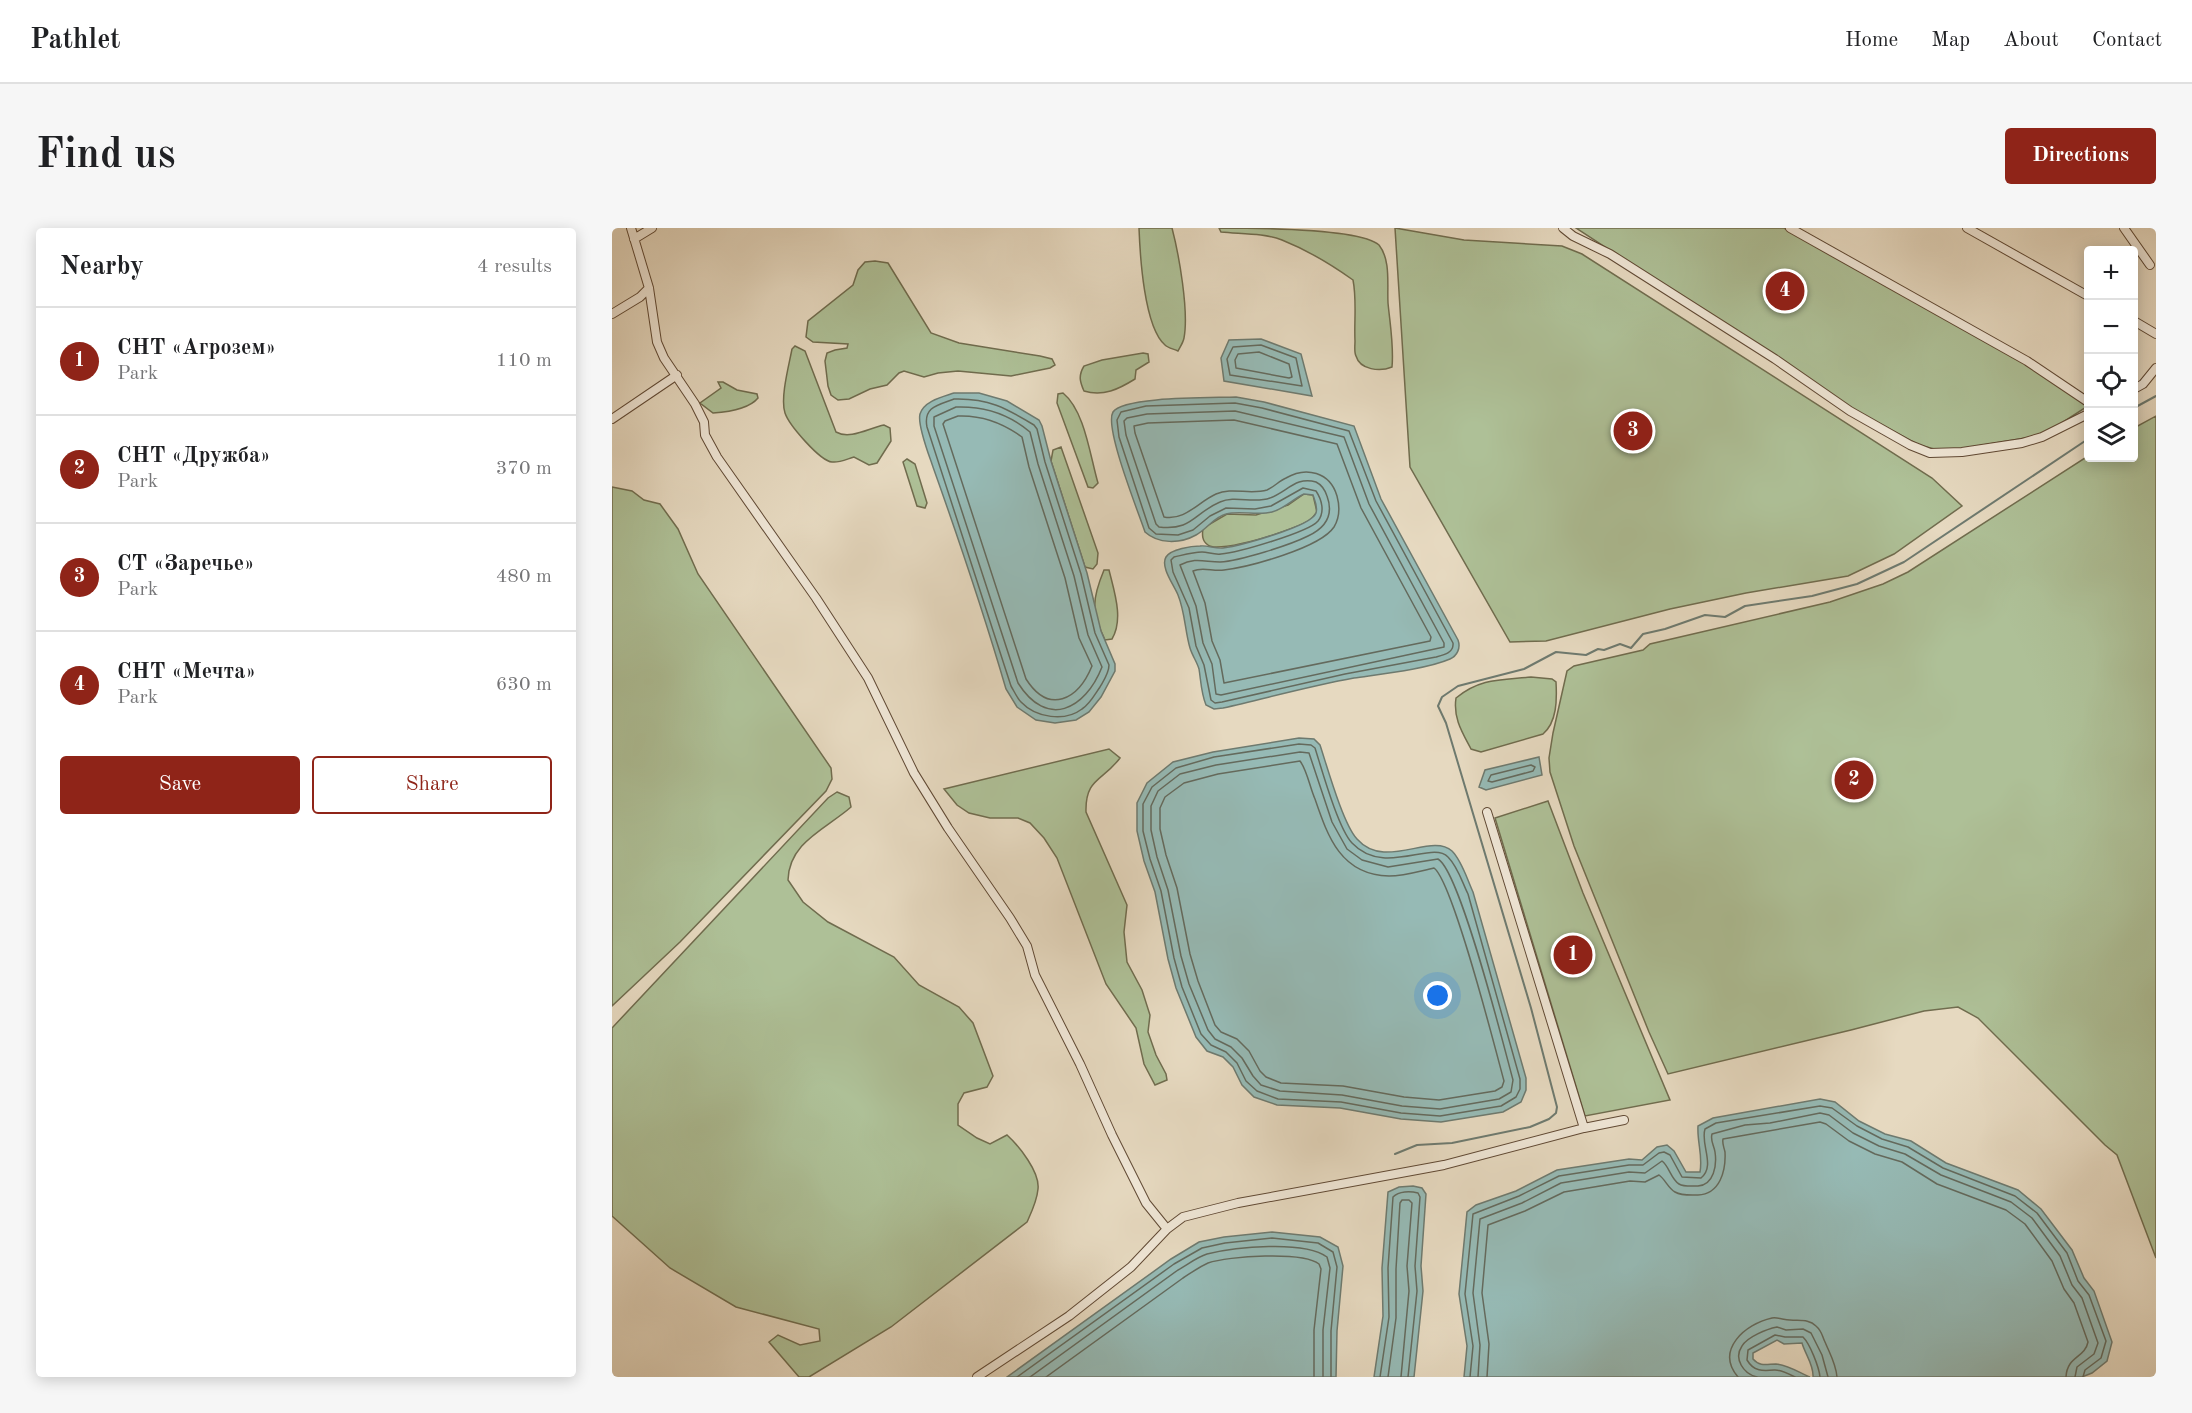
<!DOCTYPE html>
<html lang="en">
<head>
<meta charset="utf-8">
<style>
	:root { --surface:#fff; --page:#f6f6f6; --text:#202124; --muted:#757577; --line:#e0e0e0; --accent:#8f2418 }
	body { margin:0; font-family:"Old Standard TT",serif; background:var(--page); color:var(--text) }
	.controls { position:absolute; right:18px; top:18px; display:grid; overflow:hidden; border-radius:6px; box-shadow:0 3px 15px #0003 }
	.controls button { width:54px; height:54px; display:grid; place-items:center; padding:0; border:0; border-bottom:2px solid var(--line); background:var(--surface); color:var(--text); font:30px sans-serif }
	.you { position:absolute; left:826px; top:768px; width:21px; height:21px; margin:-15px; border:4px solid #fff; border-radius:50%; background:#1a73e8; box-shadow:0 0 0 9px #1a73e833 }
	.badge { display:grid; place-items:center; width:39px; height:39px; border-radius:50%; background:var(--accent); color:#fff; font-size:20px; font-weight:700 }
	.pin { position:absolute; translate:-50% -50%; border:3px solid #fff; box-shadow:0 2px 6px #0006 }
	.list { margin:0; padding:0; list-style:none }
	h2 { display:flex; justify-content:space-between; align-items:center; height:78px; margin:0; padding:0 24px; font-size:26px }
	h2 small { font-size:20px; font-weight:400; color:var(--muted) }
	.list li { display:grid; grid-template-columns:39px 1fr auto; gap:18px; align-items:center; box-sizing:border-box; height:108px; padding:0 24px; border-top:2px solid var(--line) }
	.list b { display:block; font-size:22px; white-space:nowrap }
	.list p { margin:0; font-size:20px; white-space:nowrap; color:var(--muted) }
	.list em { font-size:20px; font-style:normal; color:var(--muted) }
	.actions { display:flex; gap:12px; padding:18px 24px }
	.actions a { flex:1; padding:14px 0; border:2px solid var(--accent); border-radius:6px; text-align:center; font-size:21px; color:var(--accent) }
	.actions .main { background:var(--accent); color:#fff }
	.icon { flex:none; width:33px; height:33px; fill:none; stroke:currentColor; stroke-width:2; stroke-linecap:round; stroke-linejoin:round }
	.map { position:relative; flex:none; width:1544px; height:1149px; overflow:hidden; border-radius:6px }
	header { display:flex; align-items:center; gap:36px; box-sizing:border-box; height:84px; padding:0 30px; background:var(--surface); border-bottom:2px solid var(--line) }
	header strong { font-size:28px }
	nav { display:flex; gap:33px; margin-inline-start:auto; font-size:21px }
	.intro { display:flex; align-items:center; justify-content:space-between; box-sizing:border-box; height:144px; padding:0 36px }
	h1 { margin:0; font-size:42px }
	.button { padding:15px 27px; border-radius:6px; background:var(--accent); color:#fff; font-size:21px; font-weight:700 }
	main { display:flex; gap:36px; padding:0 36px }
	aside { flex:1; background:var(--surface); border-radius:6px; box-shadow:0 3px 15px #0003 }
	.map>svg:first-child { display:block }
</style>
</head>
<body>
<header>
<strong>Pathlet</strong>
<nav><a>Home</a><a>Map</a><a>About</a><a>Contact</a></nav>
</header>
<div class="intro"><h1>Find us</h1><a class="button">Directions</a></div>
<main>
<aside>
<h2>Nearby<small>4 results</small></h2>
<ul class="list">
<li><span class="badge">1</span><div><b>СНТ «Агрозем»</b><p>Park</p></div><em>110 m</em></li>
<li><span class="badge">2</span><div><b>СНТ «Дружба»</b><p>Park</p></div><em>370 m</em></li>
<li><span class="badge">3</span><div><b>СТ «Заречье»</b><p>Park</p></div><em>480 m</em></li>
<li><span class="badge">4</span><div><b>СНТ «Мечта»</b><p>Park</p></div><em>630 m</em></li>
</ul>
<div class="actions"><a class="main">Save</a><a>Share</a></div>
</aside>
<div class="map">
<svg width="1544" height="1149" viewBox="0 0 1544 1149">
	<rect width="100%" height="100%" fill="#e6d9c0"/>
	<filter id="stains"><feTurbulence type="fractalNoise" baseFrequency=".00333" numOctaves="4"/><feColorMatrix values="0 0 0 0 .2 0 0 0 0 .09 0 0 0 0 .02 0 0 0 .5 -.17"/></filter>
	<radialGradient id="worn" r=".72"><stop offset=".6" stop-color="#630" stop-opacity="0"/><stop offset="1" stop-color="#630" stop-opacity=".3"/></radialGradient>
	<path fill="#aec097" stroke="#706c4e" stroke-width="1.5" d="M527,0H560C567,27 577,83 572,110C571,115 568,119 566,123C562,121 556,120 553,117C532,99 528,27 527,0Z
		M607,0C639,0 748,0 767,17C779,32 775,57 776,75C778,96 782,118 780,139C768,144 748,142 744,128C742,124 743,118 743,113C742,93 745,72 741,52C720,37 695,22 670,12C652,5 629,6 609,4Z
		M783,0L852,12L950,18L970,26L1320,250L1350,278L1282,326L1236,348L1134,365L1058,381L934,413L898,414L798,239Z
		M964,0H1172L1401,125L1476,178L1431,207L1347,221L1326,222L1307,217L1244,183Z
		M263,33L276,35L319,105L347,115L428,128L440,131L443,137L438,140L399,148L346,143L326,145L312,149L292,143L287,145L275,157L258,161L237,171L226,172L219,167L216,158L213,133L215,125L223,122L235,120L236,116L201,114L194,109L196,93L241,57L246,42L253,34Z
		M183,118L193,123L224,204C238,212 257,200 272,197L278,200L279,213L265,235L257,237L242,229C235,231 227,235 220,234C208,233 177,197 173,185C168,170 177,137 180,121Z
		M531,125L536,126L537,134L524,142L523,151C507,161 491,169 472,163C468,154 466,148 472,138L490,132Z
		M106,154H111L125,162L145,166L146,170C137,181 115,184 101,185L88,175L109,160Z
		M451,165C473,183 478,228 486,255L481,260L476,259L445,175L446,166Z
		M1544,188V1030L1505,927L1493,917L1366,790L1346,779L1312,783L1239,802L1056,846L1037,804L962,618L938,544L937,530L941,505L955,443L962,438L1031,422L1038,416L1218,374L1271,356L1296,344L1476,228L1522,230V200Z
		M449,219L486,325L485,336L481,341L473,339L439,233L441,222Z
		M295,231L303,236L315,275L313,280L305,278L291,234Z
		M0,259L20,263L32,272L48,276L66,301L86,346L219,540L220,551L214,563L68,714L0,778Z
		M692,266L701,267L705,284C703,286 701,290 699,291C687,301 607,326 596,317C590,313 590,307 591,300L615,286L644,287L676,277Z
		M492,342H497C502,363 512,391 500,411L493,412C479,383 480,371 492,342Z
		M919,449L940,451L944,454C945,472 945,494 931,506L869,524L859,521C850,504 841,490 844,470C868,450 889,452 919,449Z
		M497,521L508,530C491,553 473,550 474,584L515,677L512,704L515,734L530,762L538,787L536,804L544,827L554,846L555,852L543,857L532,836L524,800L494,756L445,630L432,610L418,595L406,590H378L357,585L345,577L332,561Z
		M225,564L237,569L239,579C214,601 177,614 176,652L191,674L216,694L282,729L307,757L347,779L361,795L381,848L375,859L352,865L346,876V897L365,910L378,916L395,907C407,918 428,944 426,961C425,973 420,983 415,994L279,1099L197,1149H187L157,1114L166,1107L188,1117L208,1113L207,1101L124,1079L58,1040L0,988V800L216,570Z
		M936,573L971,665L1058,872L973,888L883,590Z"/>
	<path fill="#96bab5" stroke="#6e7a6f" stroke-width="1.5" d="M649,111L689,126L700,168L612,153L609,130L617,112Z
		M342,165H367L395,173L427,192L430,198L439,233L475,345L489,403L503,436V443L489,469L477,484L464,492L443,495L424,492L405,479L394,461C372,386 347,312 321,239C317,227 305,197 308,186C312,173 330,169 342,165Z
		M624,169L652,174L742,198L769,271L846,412C849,420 845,428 838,431C815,441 769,446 742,450C698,458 655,470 611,480L602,481L594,477C589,465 589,453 587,441C585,434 580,427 578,420C573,403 573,384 566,367C562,357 548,339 554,329C559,321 580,318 588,318C596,317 603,321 611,320C626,318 699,299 704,285C706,279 703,273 701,267L692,266C681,271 672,281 660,284C645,288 628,282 614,286C602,289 595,301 584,307C568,316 546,316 533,304C526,283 492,199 501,184C511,168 602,170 624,169Z
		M687,510L702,511L708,517C715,538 731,596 745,611C773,643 819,604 840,623C850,633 855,651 861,664L914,850V862L909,874L891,884L829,894L789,891L728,880L665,877L642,869L630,857L621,839L611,829L595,823L584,809L564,760L556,731L543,664L532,633L525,603V575L535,555L561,534L601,524Z
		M927,529L930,547L874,562L867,559L873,542Z
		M1208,871L1223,874L1247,893L1273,906L1299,913L1334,935L1406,962L1429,981L1460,1022L1472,1050L1482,1063L1500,1114L1495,1133L1480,1145L1470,1149H1201C1202,1137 1193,1126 1190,1115L1172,1116L1165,1112L1141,1125V1131C1148,1139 1155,1136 1164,1136C1176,1137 1188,1145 1198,1149H852L855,1118L847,1066L855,984L864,977L904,963L945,942L1017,931L1030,932L1045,919L1055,917L1062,923L1074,944H1088C1091,927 1085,915 1086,898L1101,890Z
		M801,958L810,960L814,966L809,1038L811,1063L802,1149H762L771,1088L770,1040L776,964L787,959Z
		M660,1004L708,1009L726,1019L731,1038L725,1103L724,1149H395L559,1031L587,1014L612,1009Z"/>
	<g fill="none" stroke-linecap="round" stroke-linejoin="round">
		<path stroke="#646a5d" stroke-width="1.5" d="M649,117L684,130L690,158L618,147L615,131L621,119Z
			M647,124L677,136L680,149L677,150L624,140L623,132L626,126Z
			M342,171C376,170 394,180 422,197L425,201L433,234L469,346L483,405L497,437C497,445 492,452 488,459C483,466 478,476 470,481C453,494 424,490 409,474C405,470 402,463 399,458L315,199C311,179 326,177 342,171Z
			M623,175L650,180L737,203L764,273L841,415C842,425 832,427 824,429L733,446L610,474L603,475L599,472L592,437L584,418L577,380L561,344L559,332L562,329C571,327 581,324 590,324C596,324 602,327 609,326C625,325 697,304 706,293C713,284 710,272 704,263L691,260L659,278L643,281L614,280L598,288L581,302L566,307L544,306L537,300L507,209L505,192L509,184L534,178Z
			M344,179C371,178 397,186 418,204L426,236L462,348L476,407L490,439C473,482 435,501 406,455L322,198V189Z
			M623,183L732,209L757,276L832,415V419L609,467L604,466L600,436L591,415L584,378L568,337C583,329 593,334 608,334C628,333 678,317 696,308C713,300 722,287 715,268C713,262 710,257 704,254C684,248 675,264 658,270C642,276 623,267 608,274C582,285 580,303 547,299L544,296L514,207L512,193L515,190L535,186Z
			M346,188C370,187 391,195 410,209L417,239L453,350L467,410L480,438C466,472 437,487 414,451L331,196L333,193Z
			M622,192L725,216L749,280L819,409L818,413L612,455L608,432L600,413L593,375L581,343C591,338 601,344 612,342C637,339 708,320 722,299C728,289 728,279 725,268C718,244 694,238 674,250C667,253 662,259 655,262C638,267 620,259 604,266C586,274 573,293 552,289L523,205L522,198L536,195Z
			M687,516L699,517L703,520C710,542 726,600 740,615C772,649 820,612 836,629C846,639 850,654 856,666L908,851V861L904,869L889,878L828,888L789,885L729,874L666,871L645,863L634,853L625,835L614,824L599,817L589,806L570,759L562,730L549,663L538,631L531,603V576L540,559L564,540L602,529Z
			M688,524L697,525L720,594L735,621L750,632L776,639L826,631C848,643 892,819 901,852L899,864L887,871L828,881L790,878L730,867L668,863L649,857L641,848L630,830L619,819L603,811L596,802L577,756L569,728L556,662L545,629L539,602V578L546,563L568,546L604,537Z
			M688,533C695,542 698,560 703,571C716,609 729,647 777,648C792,648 808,643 822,640C841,654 883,820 892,853L890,859L883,863L827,872L792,869L731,858L669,855L654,849L648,843L637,823L625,811L609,804L603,797L586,753L578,726L565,660L554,627L548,601V580L553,569L572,555L606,546Z
			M919,537L923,539L921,543L880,554L876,553L879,547Z
			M405,1149L562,1036L590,1020L613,1015L660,1010L706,1015L721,1024L725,1039L719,1103V1149
			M418,1149L566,1042C575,1037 585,1029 595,1026C623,1019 692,1012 715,1029L718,1040L711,1102V1149
			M434,1149L571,1050C579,1045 587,1039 596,1035C616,1028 691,1023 707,1036L709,1041L702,1102V1149
			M768,1149L777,1089L776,1040L781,969C787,963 798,963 806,965L808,969L803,1038L805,1063L796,1149
			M776,1149L784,1090V1041L788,975L790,972H797L800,975L795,1038L797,1063L789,1149
			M858,1149L861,1118L853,1066L861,986L907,968L947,948L1017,937H1031L1047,925L1052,924L1058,927L1070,949L1089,950C1104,938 1088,916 1093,901L1104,895L1208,878L1220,880L1245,898L1270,911L1296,919L1331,940L1403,968L1425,985L1455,1025L1466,1053L1477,1067L1494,1113L1489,1130L1473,1142L1471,1149
			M866,1149L868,1117L861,1065L868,991L910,975L949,955L1017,944L1033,945L1050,933C1057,938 1059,951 1067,956C1072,959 1080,958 1086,958C1102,957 1105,937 1103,924C1102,917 1098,913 1100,906L1133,897L1158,895L1208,885L1217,887L1241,905L1267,918L1293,926L1329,947L1399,974L1420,990L1448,1028L1460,1057L1470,1070L1486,1115L1482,1126L1465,1139L1463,1149
			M875,1149L877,1116L870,1065L876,997L913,983L952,964L1018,953L1033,954L1047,947C1053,951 1056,960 1063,964C1070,968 1079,967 1086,967C1108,966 1114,943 1113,924C1112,919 1110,916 1111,911L1208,894L1214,896L1237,913L1263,926L1290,934L1325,956L1394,982L1413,996L1440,1033L1452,1061L1462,1075L1476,1114C1473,1130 1455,1128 1454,1149
			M1126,1149C1103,1122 1133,1096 1160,1090C1166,1089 1172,1092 1178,1092C1188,1093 1197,1091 1204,1098C1210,1103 1210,1108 1213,1114C1218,1126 1224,1136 1225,1149
			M1145,1149C1132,1146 1121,1131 1130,1118C1135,1109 1155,1101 1165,1099L1174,1102L1191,1101L1199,1105L1210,1127L1216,1149
			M1183,1149C1177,1146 1169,1142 1163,1142C1151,1143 1142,1144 1135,1132L1136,1122L1163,1107L1173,1109H1191C1198,1116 1207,1139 1208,1149"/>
		<path stroke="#6e7a6f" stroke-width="2" d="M1522,180L1544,168
			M783,926L805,917L840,915L918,899L937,891L944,885L945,879L919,780L834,495L826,478L830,469L846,458L912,441L944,424L974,427L986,421L992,422L1008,416L1019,420L1031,406L1053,401L1093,387L1113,389L1133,378L1200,368L1245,356L1292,334L1476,211"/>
		<g stroke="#604934" stroke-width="10">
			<path id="street" d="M19,0L37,60L45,114L52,130L83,176L92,194L93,207L105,229L204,370L256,450L302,545L336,600L398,690L415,718L423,747L468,836L500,907L534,975L555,1001
				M951,0L961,8L998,26L1163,131L1238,183L1298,217L1318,225L1350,224L1410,215L1430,209L1476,186
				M1178,0L1415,133L1476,174
				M1355,0L1476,68
				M1512,0L1538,37
				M22,11L40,0
				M0,86L28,69L37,60
				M1522,93L1544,106
				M1522,161L1531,156L1544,140
				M0,191L65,147
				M875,584L972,900
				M365,1149L457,1088L519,1039L555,1001L571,989L626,975L832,937L972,900L1012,892"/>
		</g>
		<use href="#street" stroke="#efe6d6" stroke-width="8"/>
	</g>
	<rect width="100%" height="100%" filter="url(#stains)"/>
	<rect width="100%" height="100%" fill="url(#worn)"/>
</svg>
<div class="controls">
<button>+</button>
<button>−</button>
<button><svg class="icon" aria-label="locate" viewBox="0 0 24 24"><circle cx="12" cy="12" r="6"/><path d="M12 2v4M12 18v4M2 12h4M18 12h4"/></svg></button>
<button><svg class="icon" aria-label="layers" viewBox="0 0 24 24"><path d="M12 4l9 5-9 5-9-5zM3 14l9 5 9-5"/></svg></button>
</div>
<div class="you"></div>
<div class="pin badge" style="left:961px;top:727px">1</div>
<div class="pin badge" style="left:1242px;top:552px">2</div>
<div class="pin badge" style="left:1021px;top:203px">3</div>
<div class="pin badge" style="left:1173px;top:63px">4</div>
</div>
</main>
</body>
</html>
